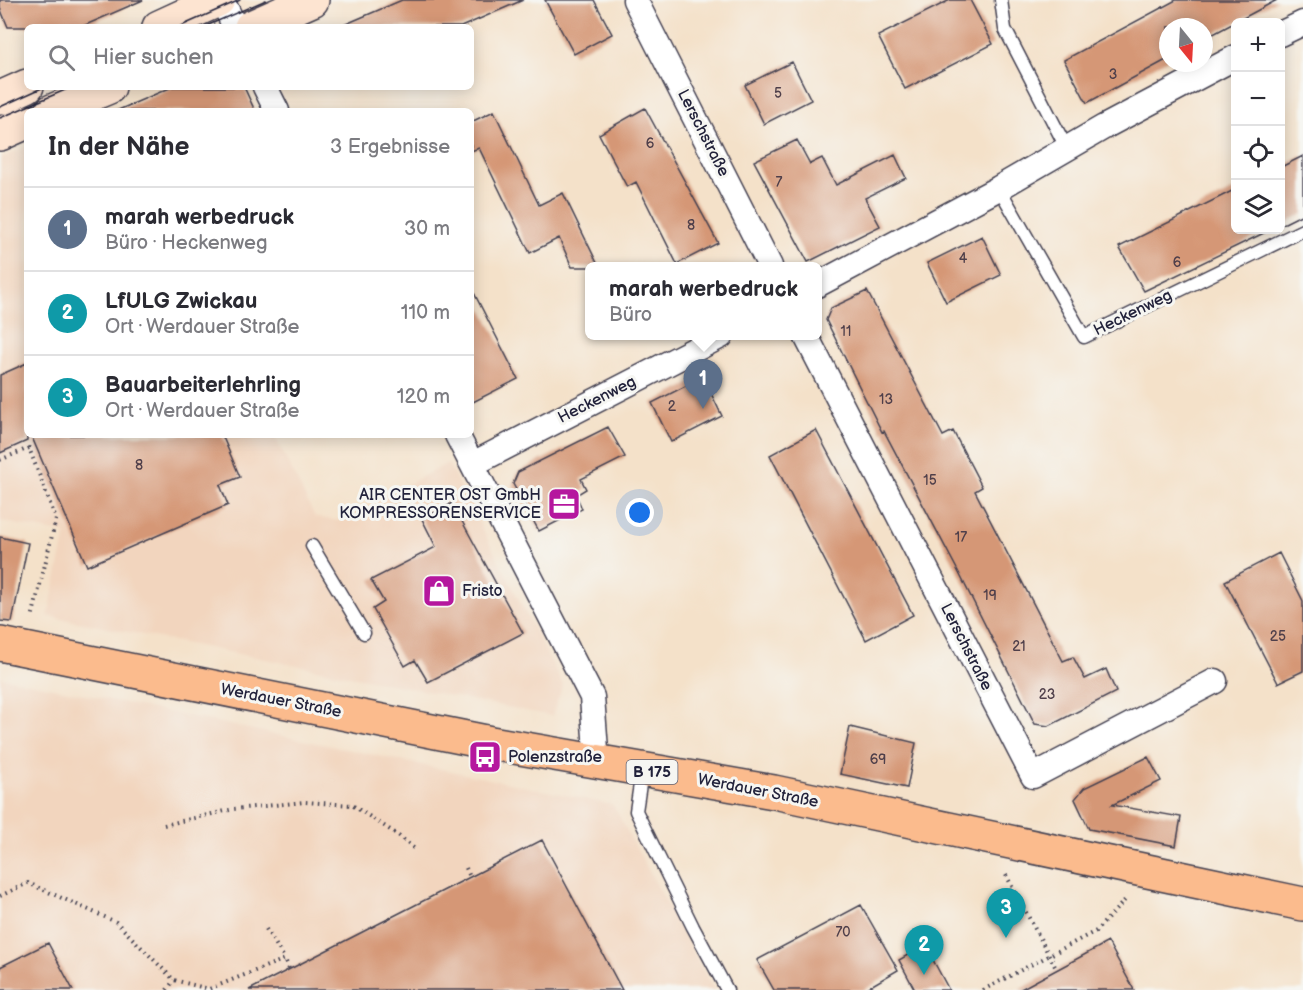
<!DOCTYPE html>
<html lang="de">
<head>
<meta charset="utf-8">
<style>
	:root { --surface:#fff; --page:#f7f7f7; --text:#2b2b33; --muted:#7c7c81; --line:#e1e1e2; --accent:#b5179e }
	body { margin:0; font-family:"Balsamiq Sans",sans-serif; background:var(--page); color:var(--text) }
	.controls { position:absolute; right:18px; top:18px; display:grid; overflow:hidden; border-radius:9px; box-shadow:0 3px 15px #0003 }
	.controls button { width:54px; height:54px; display:grid; place-items:center; padding:0; border:0; border-bottom:2px solid var(--line); background:var(--surface); color:var(--text); font:30px sans-serif }
	.compass { position:absolute; left:1159px; top:18px; width:54px; height:54px; border-radius:50%; background:var(--surface); box-shadow:0 3px 15px #0003; rotate:162deg }
	.you { position:absolute; left:640px; top:513px; width:21px; height:21px; margin:-15px; border:4px solid #fff; border-radius:50%; background:#1a73e8; box-shadow:0 0 0 9px #1a73e833 }
	.badge { display:grid; place-items:center; width:39px; height:39px; border-radius:50%; background:var(--accent); color:#fff; font-size:20px; font-weight:700 }
	.pin { position:absolute; translate:-50% -50px; filter:drop-shadow(0 2px 3px #0008) }
	.pin::after { content:''; position:absolute; top:32px; width:21px; height:18px; background:inherit; clip-path:polygon(0 0,100% 0,50% 100%) }
	.popup { position:absolute; left:585px; top:262px; width:237px; height:78px; box-sizing:border-box; display:grid; place-content:center; border-radius:9px; background:var(--surface); filter:drop-shadow(0 2px 4px #0005); font-size:20px; white-space:nowrap; color:var(--muted) }
	.popup b { font-size:22px; color:var(--text) }
	.popup::after { content:''; position:absolute; left:50%; top:100%; margin-left:-12px; border:12px solid transparent; border-top-color:var(--surface) }
	.list { margin:0; padding:0; list-style:none }
	h2 { display:flex; justify-content:space-between; align-items:center; height:78px; margin:0; padding:0 24px; font-size:26px }
	h2 small { font-size:20px; font-weight:400; color:var(--muted) }
	.list li { display:grid; grid-template-columns:39px 1fr auto; gap:18px; align-items:center; box-sizing:border-box; height:84px; padding:0 24px; border-top:2px solid var(--line) }
	.list b { display:block; font-size:22px; white-space:nowrap }
	.list p { margin:0; font-size:20px; white-space:nowrap; color:var(--muted) }
	.list em { font-size:20px; font-style:normal; color:var(--muted) }
	.icon { flex:none; width:33px; height:33px; fill:none; stroke:currentColor; stroke-width:2; stroke-linecap:round; stroke-linejoin:round }
	.map { position:relative; flex:none; width:1303px; height:990px; overflow:hidden }
	.search { position:absolute; background:var(--surface); box-shadow:0 3px 15px #0003; left:24px; top:24px; width:450px; height:66px; display:flex; align-items:center; gap:15px; box-sizing:border-box; padding:0 21px; border-radius:9px; color:var(--muted); font-size:22px }
	.panel { position:absolute; background:var(--surface); box-shadow:0 3px 15px #0003; left:24px; top:108px; width:450px; height:330px; border-radius:9px }
	.map>svg:first-child { display:block }
</style>
</head>
<body>
<div class="map">
<svg width="1303" height="990" viewBox="0 0 1303 990">
	<rect width="100%" height="100%" fill="#f6f6f2"/>
	<filter id="ink" filterUnits="userSpaceOnUse"><feTurbulence type="fractalNoise" baseFrequency=".0167" numOctaves="2"/><feDisplacementMap in="SourceGraphic" scale="12" xChannelSelector="R" yChannelSelector="G"/><feConvolveMatrix kernelMatrix="1 2 1 2 8 2 1 2 1" color-interpolation-filters="sRGB"/></filter>
	<filter id="wash" filterUnits="userSpaceOnUse"><feTurbulence type="fractalNoise" baseFrequency=".008" numOctaves="4" result="noise"/><feDisplacementMap in="SourceGraphic" scale="24" xChannelSelector="R" yChannelSelector="G"/><feGaussianBlur stdDeviation="1.35" result="paint"/><feColorMatrix in="noise" values="0 0 0 0 0 0 0 0 0 0 0 0 0 0 0 0 0 1.4 0 .05"/><feComposite in="paint" operator="in"/></filter>
	<g filter="url(#wash)">
		<rect width="100%" height="100%" fill="#f4e1c9"/>
		<path fill="#f2d5be" d="M27,147V435H274L315,517L340,521L448,463L563,685L552,716L48,616L66,534L0,521V158Z
			M0,677L613,805L714,990H0Z"/>
		<g id="blocks">
			<path fill="#d59776" d="M0,0H143L81,27H8L0,8Z
				M402,0H523L461,27H339Z
				M545,0H594L612,34L574,54Z
				M950,0H970L993,44L905,89L878,36Z
				M1176,0H1277L1204,39V27H1168V59L1087,103L1064,60Z
				M792,62L811,100L764,124L745,85Z
				M172,87H244L255,111H116Z
				M645,108L718,243L677,264L636,182L627,187L599,134Z
				M494,111L539,205L563,193L599,267H572L559,238L530,253L479,148L471,151V122Z
				M797,140L810,164L822,158L836,185L895,155L906,178L865,198L880,226L808,262L754,161Z
				M1303,156V214L1281,225V167Z
				M1236,189V230H1270L1144,291L1119,247Z
				M982,236L1001,275L946,302L927,263Z
				M471,287L518,379L471,403Z
				M867,291L943,436L953,431L982,487L975,491L1063,661L1073,657L1085,679L1106,669L1116,692L1049,726L1035,724L959,573L884,431L882,432L826,320L831,308Z
				M27,363V441L0,453V375Z
				M703,377L722,416L671,442L652,403Z
				M608,427L625,457L581,479L586,489L576,495L582,509L539,531L513,484L518,472Z
				M816,430L913,615L866,640L770,455Z
				M31,435H222L240,477L220,485L228,505L87,566Z
				M452,503L523,633L428,682L415,660L405,666L373,609L384,602L371,580L436,547L422,519Z
				M0,537L28,543L12,622L0,621Z
				M1279,553L1303,601V671L1278,683L1225,581Z
				M850,727L916,743L907,788L840,774Z
				M1148,757L1161,781L1112,805L1181,817L1176,846L1089,829L1075,799L1084,788Z
				M542,840L622,990H249L470,877Z
				M861,905L898,970L864,990H774L757,960Z
				M1108,942L1134,990H1019Z
				M48,943L73,990H0V967Z
				M925,945L949,990H915L899,960Z"/>
		</g>
	</g>
	<g filter="url(#ink)">
		<use href="#blocks" fill-opacity="0" stroke="#423f50" stroke-width="1.5"/>
		<g fill="none" stroke-linecap="round" stroke-linejoin="round">
			<g stroke="#423f50" stroke-width="15">
				<path id="service" d="M1001,0L1005,29L1067,149
					M999,188L1084,337L1303,230
					M312,546L364,633
					M642,771L636,811L693,927L727,990"/>
			</g>
			<g stroke="#423f50" stroke-width="27">
				<path id="minor" d="M222,0L235,27
					M635,0L770,266
					M1280,34L1303,23
					M265,87L277,111
					M817,285L999,188L1104,127L1236,57
					M806,336L1033,776L1215,681
					M457,435L592,697L597,763
					M473,464L721,336"/>
			</g>
			<g stroke="#423f50" stroke-width="36">
				<path id="secondary" d="M159,27L218,0
					M251,27L312,0
					M0,98L27,86
					M52,111L109,87
					M0,134L27,122"/>
			</g>
			<g stroke="#423f50" stroke-width="36">
				<path id="primary" d="M0,644L491,743L774,792L1303,904"/>
			</g>
			<path stroke="#423f50" stroke-width="4" stroke-dasharray="1.5 4.5" stroke-linecap="butt" d="M0,460L29,448L56,519L32,618
				M164,825L234,809L305,802L352,805L398,835L417,851
				M466,868L470,877
				M1006,875L1057,970
				M0,896L28,883L116,922L174,980L209,989L285,959L289,969
				M266,929L285,959
				M167,990L174,980
				M983,990L1096,931L1125,900"/>
			<use href="#service" stroke="#fff" stroke-width="12"/>
			<use href="#minor" stroke="#fff" stroke-width="24"/>
			<use href="#secondary" stroke="#fde4d1" stroke-width="33"/>
			<use href="#primary" stroke="#fbbb8d" stroke-width="33"/>
			<path stroke="#22223b" stroke-width="1.5" d="M179,27L240,0
				M204,27L266,0
				M0,107L44,87
				M0,118L72,87"/>
		</g>
	</g>
	<defs>
		<g id="office-square" transform="scale(1.725)"><rect x="-9" y="-9" width="18" height="18" rx="4" fill="#b5179e" stroke="#f6f6f2"/><path d="M-6-3h4V-5.5h4V-3h4V5H-6ZM-1-4.5V-3h2v-1.5ZM-6 0V1H6V0Z" fill="#fff"/></g>
		<g id="shop-square" transform="scale(1.725)"><rect x="-9" y="-9" width="18" height="18" rx="4" fill="#b5179e" stroke="#f6f6f2"/><path d="M-5-2.5h2.3a2.7 3.5 0 0 1 5.4 0H5L5.5 6h-11ZM-1.5-2.5h3a1.5 2.3 0 0 0-3 0Z" fill="#fff"/></g>
		<g id="bus-square" transform="scale(1.725)"><rect x="-9" y="-9" width="18" height="18" rx="4" fill="#b5179e" stroke="#f6f6f2"/><path d="M-5-6H5V4H4V6H2V4H-2V6H-4V4H-5ZM-3.5-4V0h7V-4ZM-3.5 1.2v1.5H-2V1.2ZM2 1.2v1.5H3.5V1.2Z" fill="#fff"/></g>
	</defs>
	<g fill-rule="evenodd">
		<use href="#office-square" x="564" y="504"/>
		<use href="#shop-square" x="439" y="591"/>
		<use href="#bus-square" x="485" y="757"/>
	</g>
	<g text-anchor="middle" dominant-baseline="central" stroke-width="6" stroke-linejoin="round" paint-order="stroke">
		<g font-size="14" fill="#4f3f4a">
			<text x="1113" y="74">3</text>
			<text x="778" y="93">5</text>
			<text x="650" y="143">6</text>
			<text x="779" y="182">7</text>
			<text x="691" y="225">8</text>
			<text x="963" y="258">4</text>
			<text x="1177" y="262">6</text>
			<text x="846" y="331">11</text>
			<text x="886" y="399">13</text>
			<text x="672" y="406">2</text>
			<text x="139" y="465">8</text>
			<text x="930" y="480">15</text>
			<text x="961" y="537">17</text>
			<text x="990" y="595">19</text>
			<text x="1278" y="636">25</text>
			<text x="1019" y="646">21</text>
			<text x="1047" y="694">23</text>
			<text x="878" y="759">69</text>
			<text x="843" y="932">70</text>
		</g>
		<rect fill="#f6f6f2" stroke="#626272" stroke-width="1.5" x="626.5" y="760" width="51" height="24" rx="4.5"/>
		<g font-size="15" font-weight="bold" fill="#22223b">
			<text x="652" y="772">B 175</text>
		</g>
		<g font-size="16" fill="#22223b" stroke="#f6f6f2">
			<text transform="translate(703 133) rotate(63)">Lerschstraße</text>
			<text transform="translate(1133 313) rotate(-26)">Heckenweg</text>
			<text transform="translate(597 400) rotate(-27)">Heckenweg</text>
			<text transform="translate(966 647) rotate(63)">Lerschstraße</text>
			<text transform="translate(281 701) rotate(11)">Werdauer Straße</text>
			<text transform="translate(758 791) rotate(11)">Werdauer Straße</text>
		</g>
		<g font-size="16" fill="#22223b" stroke="#f6f6f2" text-anchor="start">
			<text x="541" y="495" text-anchor="end">AIR CENTER OST GmbH<tspan x="541" dy="18">KOMPRESSORENSERVICE</tspan></text>
			<text x="462" y="591">Fristo</text>
			<text x="508" y="757">Polenzstraße</text>
		</g>
	</g>
</svg>
<div class="controls">
<button>+</button>
<button>−</button>
<button><svg class="icon" aria-label="locate" viewBox="0 0 24 24"><circle cx="12" cy="12" r="6"/><path d="M12 2v4M12 18v4M2 12h4M18 12h4"/></svg></button>
<button><svg class="icon" aria-label="layers" viewBox="0 0 24 24"><path d="M12 4l9 5-9 5-9-5zM3 14l9 5 9-5"/></svg></button>
</div>
<svg class="compass" viewBox="-18 -18 36 36"><path d="M0-13l5 13h-10z" fill="#e53935"/><path d="M0 13l5-13h-10z" fill="#7c7c81"/></svg>
<div class="you"></div>
<div class="pin badge" style="left:703px;top:409px;background:#5c6f8a">1</div>
<div class="popup"><b>marah werbedruck</b>Büro</div>
<div class="pin badge" style="left:924px;top:975px;background:#0f9aa8">2</div>
<div class="pin badge" style="left:1006px;top:938px;background:#0f9aa8">3</div>
<div class="search"><svg class="icon" aria-label="search" viewBox="0 0 24 24"><circle cx="10" cy="10" r="6"/><path d="M15 15l6 6"/></svg>Hier suchen</div>
<section class="panel">
<h2>In der Nähe<small>3 Ergebnisse</small></h2>
<ul class="list">
<li><span class="badge" style="background:#5c6f8a">1</span><div><b>marah werbedruck</b><p>Büro · Heckenweg</p></div><em>30 m</em></li>
<li><span class="badge" style="background:#0f9aa8">2</span><div><b>LfULG Zwickau</b><p>Ort · Werdauer Straße</p></div><em>110 m</em></li>
<li><span class="badge" style="background:#0f9aa8">3</span><div><b>Bauarbeiterlehrling</b><p>Ort · Werdauer Straße</p></div><em>120 m</em></li>
</ul>
</section>
</div>
</body>
</html>
